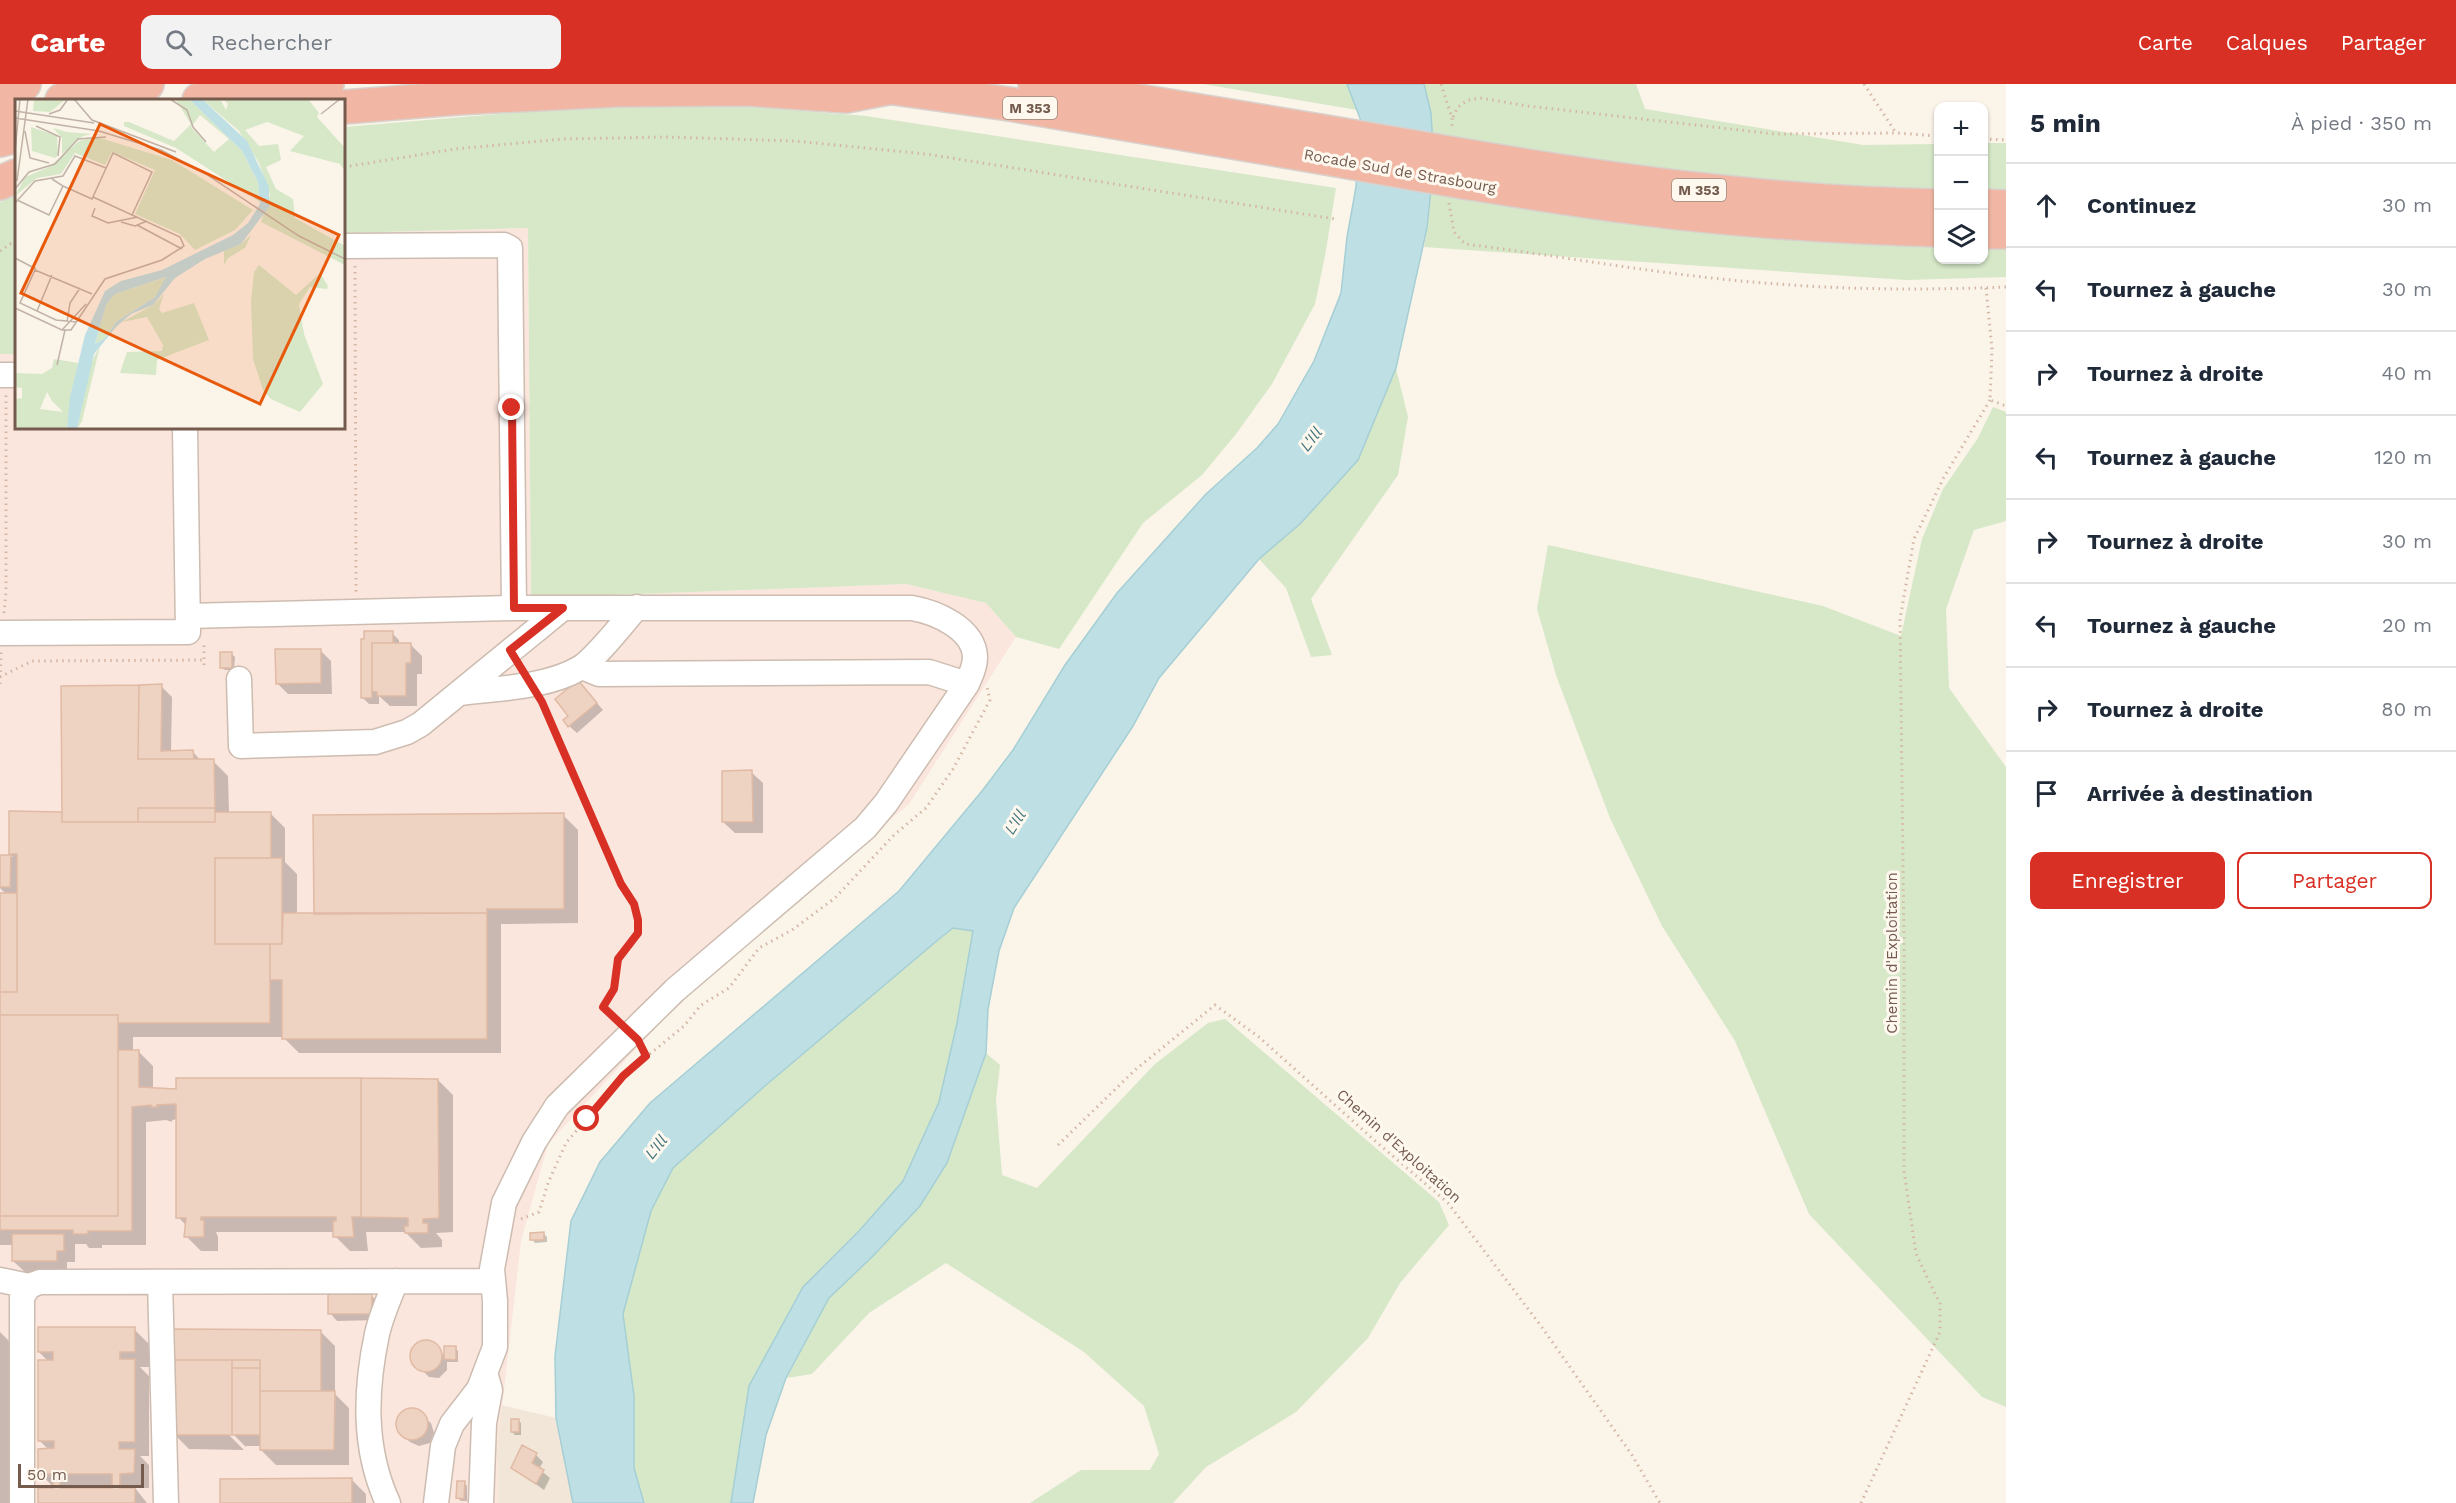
<!DOCTYPE html>
<html lang="fr">
<head>
<meta charset="utf-8">
<style>
	:root { --surface:#fff; --page:#f2f2f3; --text:#1f2937; --muted:#747a83; --line:#e0e1e3; --accent:#d93025 }
	body { margin:0; font-family:"Work Sans",sans-serif; background:var(--page); color:var(--text) }
	.controls { position:absolute; right:18px; top:18px; display:grid; overflow:hidden; border-radius:12px; box-shadow:0 2px 4px #0004 }
	.controls button { width:54px; height:54px; display:grid; place-items:center; padding:0; border:0; border-bottom:2px solid var(--line); background:var(--surface); color:var(--text); font:30px sans-serif }
	.scale { position:absolute; left:18px; bottom:15px; width:126px; box-sizing:border-box; padding-left:6px; border:3px solid #745b4e; border-top:0; font-size:16px; line-height:21px; white-space:nowrap; color:#745b4e; -webkit-text-stroke:4px #fef8ef; paint-order:stroke }
	.stop { position:absolute; width:18px; height:18px; margin:-14px; border:4px solid #d93025; border-radius:50%; background:#fff }
	.stop.end { background:#d93025; border-color:#fff; box-shadow:0 2px 6px #0008 }
	.list { margin:0; padding:0; list-style:none }
	h2 { display:flex; justify-content:space-between; align-items:center; height:78px; margin:0; padding:0 24px; font-size:26px }
	h2 small { font-size:20px; font-weight:400; color:var(--muted) }
	.list li { display:grid; grid-template-columns:39px 1fr auto; gap:18px; align-items:center; box-sizing:border-box; height:84px; padding:0 24px; border-top:2px solid var(--line) }
	.list b { display:block; font-size:22px; white-space:nowrap }
	.list em { font-size:20px; font-style:normal; color:var(--muted) }
	.actions { display:flex; gap:12px; padding:18px 24px }
	.actions a { flex:1; padding:14px 0; border:2px solid var(--accent); border-radius:12px; text-align:center; font-size:21px; color:var(--accent) }
	.actions .main { background:var(--accent); color:#fff }
	.icon { flex:none; width:33px; height:33px; fill:none; stroke:currentColor; stroke-width:2; stroke-linecap:round; stroke-linejoin:round }
	.map { position:relative; flex:none; width:2006px; height:1419px; overflow:hidden }
	header { display:flex; align-items:center; gap:36px; box-sizing:border-box; height:84px; padding:0 30px; background:var(--accent); color:#fff }
	header strong { font-size:28px }
	nav { display:flex; gap:33px; margin-inline-start:auto; font-size:21px }
	.search { width:420px; height:54px; background:var(--page); display:flex; align-items:center; gap:15px; box-sizing:border-box; padding:0 21px; border-radius:12px; color:var(--muted); font-size:22px }
	main { display:flex }
	aside { flex:1; background:var(--surface) }
	.map>svg:first-child { display:block }
</style>
</head>
<body>
<header>
<strong>Carte</strong>
<div class="search"><svg class="icon" aria-label="search" viewBox="0 0 24 24"><circle cx="10" cy="10" r="6"/><path d="M15 15l6 6"/></svg>Rechercher</div>
<nav><a>Carte</a><a>Calques</a><a>Partager</a></nav>
</header>
<main>
<div class="map">
<svg width="2006" height="1419" viewBox="0 0 2006 1419">
	<rect width="100%" height="100%" fill="#fbf4e9"/>
	<path fill="#f2e6d8" d="M501,1321L556,1334L573,1419H498L497,1368Z"/>
	<path fill="#fbe6de" d="M528,144L531,514L906,500L986,519L1016,553L909,720L715,879L548,1060L521,1157L497,1368L498,1419H0V270H16V344H344V149Z"/>
	<path fill="#d6e8c8" d="M1203,0H1347L1357,26Z
		M1424,0H1636L1645,25L1863,61L1938,60V176H1984V59H2006V193L1906,196L1424,163C1434,110 1436,52 1424,0Z
		M616,20L740,22L866,32L1336,104L1325,172L1315,220L1272,300L1236,350L1202,391L1143,439L1059,565L1016,553L986,519L906,500L531,514L528,144L344,149V43Z
		M16,108V270H0V118Z
		M1396,284L1408,333L1398,391L1311,515L1332,571L1311,573L1286,504L1259,475L1301,439L1358,376Z
		M1993,323L2006,328V437L1974,446L1946,525L1949,604L2006,683V1323L1982,1313L1809,1130L1735,957L1662,842L1610,734L1557,594L1537,525L1548,461L1823,522L1901,552L1922,455L1943,405L1978,354Z
		M953,843L973,847L957,939L939,1019L903,1097L859,1147L803,1203L749,1302L731,1419H644L634,1384V1312L623,1230L651,1127L673,1084L766,1001Z
		M1225,935L1439,1118L1449,1141L1400,1199L1368,1254L1296,1328L1206,1383L1173,1419H1030L1081,1386H1150L1159,1370L1144,1322L1084,1268L946,1179L869,1229L812,1290L787,1294L829,1213L873,1172L920,1122L947,1079L986,969L1000,981L996,1016L1002,1091L1037,1104L1155,980L1208,939Z"/>
	<path fill="#bedfe4" stroke="#a5cfd5" stroke-width="1.5" d="M1347,0H1424L1431,29L1434,77L1427,144L1396,284L1358,376L1301,439L1259,475L1159,594L1133,642L1014,824L999,867L988,925L986,969L947,1079L920,1122L873,1172L829,1214L786,1294L766,1351L753,1419H731L749,1302L803,1203L859,1147L903,1097L939,1018L957,939L973,847L953,844L939,855L766,1001L673,1084L651,1127L623,1230L634,1312V1384L644,1419H573L556,1334L555,1272L571,1137L600,1078L650,1019L899,807L982,707L1013,666L1065,581L1117,509L1206,410L1257,364L1278,340L1314,277L1341,209L1347,153L1356,103L1361,37Z"/>
	<path fill="#0003" d="M392,549L399,556V561H411L422,572V590H417V622H390L379,612V620H369L362,613Z
		M320,566L331,577L332,610H288L277,599Z
		M232,570L235,573L234,586H225L221,583Z
		M161,602L172,613L171,668H193L201,677H213L228,692L229,729H270L285,744V778L297,790V831L315,832L563,731L578,746V839L501,840V969H299L283,953H133V967H138L153,982V1005L178,1006L438,996L453,1011V1148L436,1149L442,1156V1163L421,1164L405,1148H366L368,1167H350L335,1152V1148H216L218,1153V1167H201L186,1152L187,1142L178,1133V1035L172,1036V1038L166,1036L146,1038V1161H102V1164H89L86,1160H75V1178H67V1188H25L13,1177V1161H0V811H7L0,804V773H13L10,770L63,730Z
		M585,605L603,626L577,649L569,642L571,632Z
		M751,688L763,699V749H735L723,738Z
		M544,1150L547,1153V1158L535,1159L532,1155Z
		M372,1212L379,1219V1236L337,1237L330,1229Z
		M134,1245L149,1260V1283H140L149,1292V1372H140L149,1381V1404H135L147,1419H39L56,1406L40,1389L49,1366L40,1357L49,1278L39,1268Z
		M320,1247L335,1262V1310L349,1324V1381H276L261,1366V1362H246V1363L233,1350H228L244,1366L189,1365L174,1350Z
		M0,1248L13,1261V1419H0Z
		M421,1259L432,1260L446,1273L455,1264L458,1267V1278H447V1286L439,1294L429,1293L413,1277V1266Z
		M413,1326L431,1339L434,1349L430,1359L419,1362L410,1358L402,1351L398,1340L402,1330Z
		M518,1336L521,1339V1351H515L512,1348Z
		M536,1371L543,1378L539,1385L550,1394L544,1406L512,1383Z
		M351,1395L366,1410V1419H221Z
		M464,1398L467,1402V1417H461L458,1414Z"/>
	<path fill="#efd3c2" stroke="#e0baa4" stroke-width="1.5" fill-rule="evenodd" d="M364,547H393V559H372V614H361V555H364Z
		M372,559H411V579H406V612H377V608L372,607Z
		M275,565H321V599L276,600Z
		M220,568H232V584H220Z
		M578,596L597,619L568,643L563,636L568,632L555,615Z
		M162,600L161,667L193,666L194,675H138L139,601Z
		M139,601L138,675H214L215,724H138V738H62L61,602Z
		M752,686L753,738H722V687Z
		M138,724H215V738H138Z
		M9,727L62,728V738H215V728H271V774H215V860H270V939H118V931H0V908H17V770H9Z
		M564,729V825H487V829L314,830L313,731Z
		M0,771H11L10,803H0Z
		M215,774H282V860H215Z
		M0,809H17V908H0Z
		M283,829H487V955H282V896H270V860H282Z
		M0,931H118V1132H0Z
		M118,966H139V1003L176,1005V994H361V1133H352L354,1153H333V1137H336V1133H201V1136H204V1153H184L186,1134H176V1020L157,1021L158,1023H151V1021L132,1023V1147H88V1150H73V1146H0V1132H118Z
		M361,994L438,995L439,1134L423,1135V1139H428V1149H405L404,1142H408V1134L361,1133Z
		M544,1148V1156H530V1149Z
		M12,1150H64V1167H57V1177H12Z
		M328,1210H372V1230H328Z
		M38,1243H135V1268H120V1275H135V1358H119V1365H135L134,1389L120,1390V1404H135V1419H38V1404H53V1390H38V1365L54,1364V1357H38V1276H53V1268H38ZM60,1390H112V1404H60Z
		M173,1245L321,1246V1307H260V1276H173Z
		M410 1272a16 16 0 1 1 32 0a16 16 0 1 1-32 0Z
		M444,1262H456V1276L444,1275Z
		M173,1276H232V1351H172Z
		M232,1276H260V1284H232Z
		M232,1284H260V1351H232Z
		M260,1307H335L334,1366H260Z
		M396 1340a16 16 0 1 1 32 0a16 16 0 1 1-32 0Z
		M511,1335H519V1348H511Z
		M522,1361L537,1369L532,1379L544,1386L536,1400L511,1384Z
		M352,1394V1419H220V1395Z
		M457,1397H465L464,1415L456,1414Z"/>
	<g fill="none" stroke-linecap="round" stroke-linejoin="round">
		<g stroke="#cdbcb0" stroke-width="27">
			<path id="minor" d="M344,162L504,161L510,164L514,524
				M0,291H16
				M188,532L514,524H912C935,528 974,544 975,573C975,582 971,591 967,600L886,719L865,744L675,906L557,1022L534,1058L504,1119L492,1185L495,1217V1263L479,1305L452,1340L443,1362L436,1419
				M0,549L188,548L185,344
				M582,583L599,590L929,588L967,600
				M239,595L241,662L375,658L407,648L421,640L563,524
				M459,609C498,604 546,604 580,584C595,575 624,538 637,523
				M0,1196L29,1202
				M160,1198L166,1419
				M22,1419V1213L29,1202L40,1198L493,1197
				M388,1419C363,1365 365,1307 377,1250C381,1232 389,1214 396,1197
				M481,1419L484,1339L490,1306L486,1292"/>
		</g>
		<g stroke="#d8d1cd" stroke-width="36">
			<path id="highway" d="M1035,0L1320,47
				M872,1L1009,20L1320,73
				M0,5L24,0
				M62,16L147,0
				M199,16L327,0
				M344,23L457,14L617,6L746,5L846,12L893,3
				M0,30L16,26
				M0,56L16,52
				M1461,71C1619,98 1778,119 1938,122
				M1463,98C1521,107 1580,117 1638,124C1738,137 1838,143 1938,146
				M0,99L16,92
				M1984,122L2006,123
				M1984,148H2006"/>
		</g>
		<path stroke="#d4b6a5" stroke-width="3" stroke-dasharray="1.5 4.5" stroke-linecap="butt" d="M1441,0L1452,34V44
			M1864,0L1896,49
			M1453,33L1458,23L1468,16L1480,14L1528,22L1775,50L1897,49L1938,52
			M1984,55L2006,56
			M344,83L455,65L563,55L667,53L795,57L926,70L1335,135
			M1449,119L1454,148L1465,160C1569,173 1673,193 1778,200C1853,206 1930,206 2006,203
			M0,167L16,156
			M355,182L356,508
			M1986,204L1992,265L1990,316L2006,322
			M4,529L6,507V311
			M204,581V558
			M0,593L32,577L204,576
			M0,600L1,568
			M541,617L621,800L634,820L638,836V849L618,875L614,905L603,923L617,937
			M1058,1061L1135,986L1215,921L1259,953L1374,1056L1448,1119L1541,1242L1632,1371L1660,1419
			M521,1135L539,1128L548,1099L566,1059L623,992L684,942L701,921L729,904L759,864L792,846L835,814L894,751L926,724L953,685L990,616L987,603
			M1861,1419L1940,1248V1220L1916,1170L1904,1087V862L1900,535L1914,455L1944,393L1990,316"/>
		<use href="#minor" stroke="#fff" stroke-width="24"/>
		<use href="#highway" stroke="#f1b7a4" stroke-width="33"/>
		<g stroke="#d8d1cd" stroke-width="36" stroke-linecap="butt">
			<path id="highway-bridge" d="M1320,47L1461,71
				M1320,73L1463,98"/>
		</g>
		<use href="#highway-bridge" stroke="#f1b7a4" stroke-width="33"/>
	</g>
	<g fill="none" stroke-linecap="round" stroke-linejoin="round">
		<path stroke="#d93025" stroke-width="8" d="M512,324L514,524H563L510,566L542,618L621,800L634,820L638,836V849L618,875L614,905L603,923L638,956L646,972L623,992L587,1035"/>
	</g>
	<g text-anchor="middle" dominant-baseline="central" stroke-width="6" stroke-linejoin="round" paint-order="stroke">
		<g fill="#fef8ef" stroke="#9d8a7e" stroke-width="1.5">
			<rect x="1003" y="13" width="54" height="22" rx="4.5"/>
			<rect x="1672" y="95" width="54" height="22" rx="4.5"/>
		</g>
		<g font-size="14" font-weight="bold" fill="#745b4e">
			<text x="1030" y="24">M 353</text>
			<text x="1699" y="106">M 353</text>
		</g>
		<g font-size="15" fill="#745b4e" stroke="#fef8ef">
			<text transform="translate(1400 87) rotate(10)">Rocade Sud de Strasbourg</text>
			<text transform="translate(1892 869) rotate(-90)">Chemin d'Exploitation</text>
			<text transform="translate(1399 1062) rotate(42)">Chemin d'Exploitation</text>
		</g>
		<g font-size="16" font-style="italic" fill="#46777f" stroke="#fef8ef">
			<text transform="translate(1311 355) rotate(-52)">L'Ill</text>
			<text transform="translate(1015 738) rotate(-57)">L'Ill</text>
			<text transform="translate(656 1063) rotate(-51)">L'Ill</text>
		</g>
	</g>
	<g transform="translate(15 15)">
		<rect width="330" height="330" fill="#fbf4e9"/>
		<path d="M19,0H51L35,13L18,12ZM174,0L227,52L243,83L245,103L161,49L109,27V23H114L159,42L176,25L161,1ZM185,16L214,40L199,53L176,28ZM187,0H205L211,11L213,5L208,0H293L304,14L302,18L330,49V72L325,65L275,52L289,37L252,23L230,31L244,47L263,45L266,61L251,68L261,90L278,100L280,119L330,147V166L246,123L255,96L244,64L224,32ZM16,28L42,37L43,56L40,59L17,52ZM38,29L52,33L77,35L68,37L47,55V39ZM82,38L157,61L238,111L220,131L180,151L165,135L120,115L140,71L97,53L90,66L60,54L46,75L22,79L0,97L10,78L34,68L64,42ZM236,136L230,149L213,159L209,166V151L226,145ZM244,166L281,196L305,174L313,187L312,190L295,188L284,205L289,235L308,285L285,313L256,300L248,291L238,260L236,202L239,173ZM152,178L140,198L102,222L89,240L80,245L91,206L100,195ZM149,195L144,210L147,214L179,204L194,241L142,261L141,276L105,274L112,253L147,252L148,246L132,218L107,223L138,206ZM85,247L67,322L62,330L75,266ZM39,260L63,264L52,330H0V300L7,299V289L0,288V274L27,275L37,269ZM32,293L37,302L48,313L25,310Z" fill="#d6e8c8" fill-rule="evenodd"/>
		<path d="M174,0H187L232,42L254,88V108L226,145L190,160L160,179L138,206L116,215L101,228L79,255L62,330H52L55,298L70,236L90,192L106,182L147,171L218,136L233,124L245,105L243,83L227,52ZM151,178L140,198L102,222L89,240L80,245L91,206L100,195Z" fill="#bedfe4" fill-rule="evenodd"/>
		<path fill="none" stroke="#c1b2a6" stroke-width="1.5" d="M59,0L77,21L161,53M155,0L172,11L178,28L191,43M0,12L79,24M34,15L45,11L53,0M306,15L325,0M0,19L84,32L146,51L191,75L284,137L330,160M21,27L45,38L43,57M10,32L15,59L34,64M0,53L5,0M2,82L13,0M48,87L77,100L98,54L137,73L117,116M0,90L14,73L40,65L63,40L91,38M2,101L34,116L48,87L37,80M0,104L20,82L48,77L60,57L91,69M80,109L77,117L93,124L123,118M106,123L120,127L132,122M122,126L167,150M0,159L21,170M0,209L47,231H56L90,180L147,161L169,147L165,138L78,98M22,212L37,176M52,223L55,204L65,189M62,223L41,221L5,204L20,171L77,195M47,231L71,205M42,266L50,231"/>
		<path fill="#e8590c" fill-opacity="0.15" stroke="#e8590c" stroke-width="3" d="M85,25L324,136L245,305L6,194Z"/>
		<rect width="330" height="330" fill="none" stroke="#745b4e" stroke-width="3"/>
	</g>
</svg>
<div class="controls">
<button>+</button>
<button>−</button>
<button><svg class="icon" aria-label="layers" viewBox="0 0 24 24"><path d="M12 4l9 5-9 5-9-5zM3 14l9 5 9-5"/></svg></button>
</div>
<div class="scale">50 m</div>
<div class="stop" style="left:587px;top:1035px"></div>
<div class="stop end" style="left:512px;top:324px"></div>
</div>
<aside>
<h2>5 min<small>À pied · 350 m</small></h2>
<ul class="list">
<li><svg class="icon" aria-label="ahead" viewBox="0 0 24 24"><path d="M12 20V5M6 11l6-6 6 6"/></svg><div><b>Continuez</b></div><em>30 m</em></li>
<li><svg class="icon" aria-label="left" viewBox="0 0 24 24"><path d="M17 20v-9H6M10 6l-5 5 5 5"/></svg><div><b>Tournez à gauche</b></div><em>30 m</em></li>
<li><svg class="icon" aria-label="right" viewBox="0 0 24 24"><path d="M7 20v-9h11M14 6l5 5-5 5"/></svg><div><b>Tournez à droite</b></div><em>40 m</em></li>
<li><svg class="icon" aria-label="left" viewBox="0 0 24 24"><path d="M17 20v-9H6M10 6l-5 5 5 5"/></svg><div><b>Tournez à gauche</b></div><em>120 m</em></li>
<li><svg class="icon" aria-label="right" viewBox="0 0 24 24"><path d="M7 20v-9h11M14 6l5 5-5 5"/></svg><div><b>Tournez à droite</b></div><em>30 m</em></li>
<li><svg class="icon" aria-label="left" viewBox="0 0 24 24"><path d="M17 20v-9H6M10 6l-5 5 5 5"/></svg><div><b>Tournez à gauche</b></div><em>20 m</em></li>
<li><svg class="icon" aria-label="right" viewBox="0 0 24 24"><path d="M7 20v-9h11M14 6l5 5-5 5"/></svg><div><b>Tournez à droite</b></div><em>80 m</em></li>
<li><svg class="icon" aria-label="arrive" viewBox="0 0 24 24"><path d="M6 21V4h12l-3 4 3 4H6"/></svg><div><b>Arrivée à destination</b></div></li>
</ul>
<div class="actions"><a class="main">Enregistrer</a><a>Partager</a></div>
</aside>
</main>
</body>
</html>
